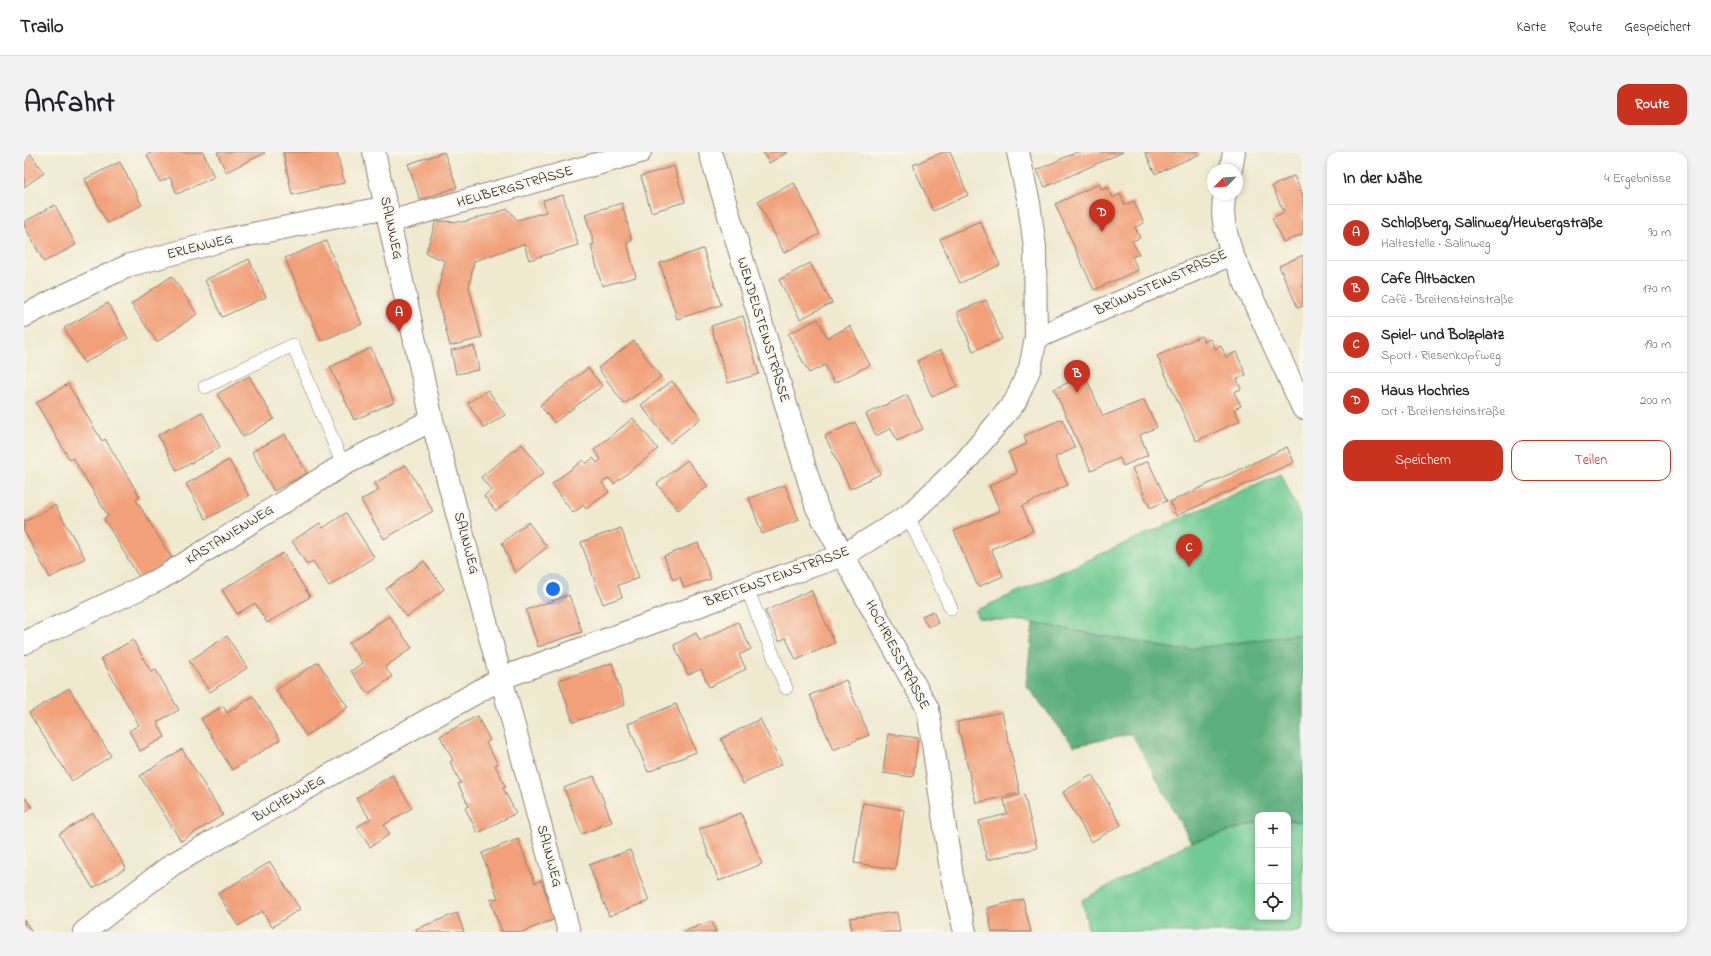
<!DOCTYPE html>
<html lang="de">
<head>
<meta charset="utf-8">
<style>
	:root { --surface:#fff; --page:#f2f2f2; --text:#202124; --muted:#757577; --line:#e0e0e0; --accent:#c8321e }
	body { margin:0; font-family:"Indie Flower",sans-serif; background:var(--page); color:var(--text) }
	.controls { position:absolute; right:12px; bottom:12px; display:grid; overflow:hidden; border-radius:8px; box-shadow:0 2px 6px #0003 }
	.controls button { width:36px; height:36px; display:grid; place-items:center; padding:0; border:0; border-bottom:1px solid var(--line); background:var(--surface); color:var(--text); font:20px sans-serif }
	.compass { position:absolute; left:1183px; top:12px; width:36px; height:36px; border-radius:50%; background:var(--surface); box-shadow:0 2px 6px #0003; rotate:245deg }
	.you { position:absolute; left:529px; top:437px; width:14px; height:14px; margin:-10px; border:3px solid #fff; border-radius:50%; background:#1a73e8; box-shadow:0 0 0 6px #1a73e833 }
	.badge { display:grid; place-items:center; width:26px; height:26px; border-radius:50%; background:var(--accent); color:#fff; font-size:13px; font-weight:700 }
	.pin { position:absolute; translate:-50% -33px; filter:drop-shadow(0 1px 2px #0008) }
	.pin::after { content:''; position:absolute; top:21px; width:14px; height:12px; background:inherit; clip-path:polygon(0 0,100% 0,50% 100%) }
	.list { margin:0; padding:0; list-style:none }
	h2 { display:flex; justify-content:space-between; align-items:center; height:52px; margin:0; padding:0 16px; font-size:17px }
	h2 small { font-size:13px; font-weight:400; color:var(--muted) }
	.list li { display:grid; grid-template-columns:26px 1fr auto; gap:12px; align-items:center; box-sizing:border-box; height:56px; padding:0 16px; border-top:1px solid var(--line) }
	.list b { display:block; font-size:15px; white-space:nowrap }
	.list p { margin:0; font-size:13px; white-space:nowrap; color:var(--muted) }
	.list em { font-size:13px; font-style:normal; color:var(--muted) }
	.actions { display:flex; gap:8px; padding:12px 16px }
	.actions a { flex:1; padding:9px 0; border:1px solid var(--accent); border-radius:12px; text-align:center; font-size:14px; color:var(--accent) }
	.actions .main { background:var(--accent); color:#fff }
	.icon { flex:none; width:22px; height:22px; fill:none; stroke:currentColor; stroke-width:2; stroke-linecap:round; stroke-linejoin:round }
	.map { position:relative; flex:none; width:1279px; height:780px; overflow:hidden; border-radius:12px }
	header { display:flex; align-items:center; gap:24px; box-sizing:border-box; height:56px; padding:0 20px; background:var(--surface); border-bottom:1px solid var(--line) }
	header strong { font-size:19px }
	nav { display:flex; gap:22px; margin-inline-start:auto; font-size:14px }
	.intro { display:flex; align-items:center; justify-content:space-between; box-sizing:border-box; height:96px; padding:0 24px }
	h1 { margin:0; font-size:28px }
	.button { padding:10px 18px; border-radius:12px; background:var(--accent); color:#fff; font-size:14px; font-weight:700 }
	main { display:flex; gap:24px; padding:0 24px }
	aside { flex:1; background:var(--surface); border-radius:12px; box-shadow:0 2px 6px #0003 }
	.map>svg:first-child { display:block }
</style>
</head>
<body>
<header>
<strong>Trailo</strong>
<nav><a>Karte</a><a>Route</a><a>Gespeichert</a></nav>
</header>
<div class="intro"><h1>Anfahrt</h1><a class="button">Route</a></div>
<main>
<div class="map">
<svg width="1279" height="780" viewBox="0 0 1279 780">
	<rect width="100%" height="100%" fill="#fbf7ec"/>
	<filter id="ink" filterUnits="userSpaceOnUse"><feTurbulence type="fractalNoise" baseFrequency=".025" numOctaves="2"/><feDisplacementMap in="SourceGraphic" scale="8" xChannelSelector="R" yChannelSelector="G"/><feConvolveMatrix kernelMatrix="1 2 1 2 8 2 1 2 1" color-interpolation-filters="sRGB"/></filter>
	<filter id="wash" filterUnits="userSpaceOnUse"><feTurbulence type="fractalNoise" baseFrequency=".012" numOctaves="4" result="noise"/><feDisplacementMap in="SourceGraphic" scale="16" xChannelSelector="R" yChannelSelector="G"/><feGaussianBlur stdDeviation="0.9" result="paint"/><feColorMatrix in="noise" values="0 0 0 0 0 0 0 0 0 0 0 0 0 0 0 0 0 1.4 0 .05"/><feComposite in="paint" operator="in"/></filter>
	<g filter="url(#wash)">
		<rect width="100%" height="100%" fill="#efe9cf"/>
		<path fill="#70ca91" stroke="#467356" d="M1257,321L1279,370V482L1156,498L1009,471L954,466L951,459Z
			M1264,668L1279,671V780H1065L1058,748L1167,690L1234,671V765H1264Z"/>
		<path fill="#5cae7b" stroke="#3c654c" d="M1009,471L1156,498L1279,482V671L1264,668V663H1234V671L1167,690L1108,582L1050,594L1002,533Z"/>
		<g id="blocks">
			<path fill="#f1a079" d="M0,0H5L20,21L0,35Z
				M129,0H179L190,25L153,42L146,25L136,30L123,3Z
				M193,0H240L241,1L202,20Z
				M259,0H313L320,31L268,43Z
				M420,0L433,35L396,48L384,12Z
				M739,0H764L745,11Z
				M919,0H926L944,43L909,59L889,13Z
				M1053,0H1099L1021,35L1013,18Z
				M1121,0H1175L1176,2L1131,22Z
				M96,10L118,53L83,71L61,27Z
				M650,14L661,50L627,60L617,24Z
				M1270,24L1279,44V61L1277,62L1279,66V82L1259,90L1248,66L1260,60L1248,34Z
				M770,31L796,82L760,101L734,49Z
				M1075,32L1078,38L1084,35L1089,46L1096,42L1101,53L1110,49L1120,71L1111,75L1116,86L1108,89L1115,102L1108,105L1114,118L1070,138L1031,52Z
				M539,43L554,93L505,108L500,92L450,109L445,135L458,186L426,194L413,143L421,109L402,101L412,69L439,70L484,57L493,68L522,60L519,48Z
				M598,51L608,89L603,91L612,125L578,134L567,93L570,92L561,62Z
				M31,53L52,93L20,110L0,73V70Z
				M956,69L976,113L936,131L916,87Z
				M302,89L338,172L297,189L261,106Z
				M679,97L697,153L653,167L636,111Z
				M1279,103V154L1274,156L1255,114Z
				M225,107L242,145L198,165L181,128Z
				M786,111L808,151L776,167L755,128Z
				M148,124L173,162L133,190L107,152Z
				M962,148L978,187L949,199L933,160Z
				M84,151L104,186L60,211L40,176Z
				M719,164L735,222L704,231L687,174Z
				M794,167L803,186L826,174L846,213L810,231L801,213L785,221L764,182Z
				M1177,184L1180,190L1186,187L1191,197L1197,194L1202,205L1212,200L1222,223L1213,227L1217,237L1210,240L1217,254L1210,257L1216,269L1172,289L1133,204Z
				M610,189L637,225L600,252L574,216Z
				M450,194L455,218L432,222L427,198Z
				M347,196L370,250L330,268L306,215Z
				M917,198L933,234L908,245L893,209Z
				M564,216L578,234L530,271L516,253Z
				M1061,223L1079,264L1120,248L1133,275L1116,283L1124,303L1099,314L1096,306L1067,319L1030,237Z
				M225,224L250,267L219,285L193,242Z
				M648,229L677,266L646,291L617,253Z
				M44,232L78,289L81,287L116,345L112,348L149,408L116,427L80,367L84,364L49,306L46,308L12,251Z
				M464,238L481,263L460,276L444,251Z
				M883,243L899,277L873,289L867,276L852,284L842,262Z
				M178,260L196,295L153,319L134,283Z
				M609,266L634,297L590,332L585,326L578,331L585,340L562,357L560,353L549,361L528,332L559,308L562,312L569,306L573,311L577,307L570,298Z
				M1038,267L1051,296L1031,305L1044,333L998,354L1009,379L967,397L979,424L954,435L930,379L976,359L965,334L993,321L984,300L1003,292L1000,284Z
				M831,270L856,322L826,337L801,284Z
				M261,282L283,321L250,339L228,300Z
				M498,292L520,321L472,359L460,344L467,338L457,325Z
				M1263,295L1270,310L1152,364L1146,350Z
				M205,308L225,344L182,367L162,332Z
				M663,308L684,334L654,358L633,332Z
				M1124,309L1143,349L1126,356L1108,316Z
				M382,313L409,359L360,387L337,348L355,338L351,331Z
				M761,333L775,368L738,382L725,346Z
				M31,353L61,406L26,426L0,379V370Z
				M322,361L350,405L305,434L289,409L283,413L268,389L296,371L299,376Z
				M504,370L523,395L491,421L478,391Z
				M597,376L615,426L594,433L598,445L579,452L557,390Z
				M674,391L687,427L660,436L656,425L649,428L640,404Z
				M259,401L286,445L243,471L231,451L213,462L198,438Z
				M400,409L420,437L383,465L362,437Z
				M787,438L811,491L772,508L762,486L755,489L741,459Z
				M545,443L558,480L514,495L502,458Z
				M909,459L914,471L904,475L898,464Z
				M365,464L388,496L361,515L368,525L344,542L327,519L339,511L325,491Z
				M714,470L727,497L715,503L722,517L685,535L677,517L664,523L650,493L672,481L676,489Z
				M203,484L223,516L186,540L165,509Z
				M109,488L127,520L132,518L155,558L133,570L141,585L116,599L105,579L115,573L77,506Z
				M294,510L324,555L282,584L252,538Z
				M588,511L601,553L549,570L535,528Z
				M822,528L845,583L809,598L786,543Z
				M45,536L87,604L48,629L5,561Z
				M229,544L256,588L208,618L177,567L199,554L203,561Z
				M652,552L672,600L624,620L604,572Z
				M978,560L996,641L952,651L933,570Z
				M453,564L466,588L462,591L474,612L471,613L482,635L479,636L492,661L454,681L441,656L445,654L434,632L437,631L426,610L429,608L416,584Z
				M736,567L758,612L719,632L697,587Z
				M864,582L894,586L889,625L859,621Z
				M158,597L199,663L157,689L116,624Z
				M368,623L388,656L360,673L366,682L346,695L333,675L346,667L332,646Z
				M1068,623L1097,673L1067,690L1039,640Z
				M570,624L588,670L558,682L540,636Z
				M1000,642L1013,696L963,708L955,669L983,662L980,647Z
				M0,645L8,655L0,661Z
				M839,651L880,658L871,717L830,711Z
				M69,661L102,716L69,736L35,682Z
				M717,661L738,712L695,729L675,677Z
				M494,687L511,731L517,728L531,767L498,780H478L466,748L474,746L458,701Z
				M606,698L625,749L585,764L565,713Z
				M246,710L276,757L248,775L238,759L214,774L194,742Z
				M999,747L1007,780H968L963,756Z
				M873,760L876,780H828L826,766Z
				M433,761L440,780H393L392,777Z
				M0,768L8,780H0Z
				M688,769L692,780H658Z"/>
		</g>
	</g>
	<g filter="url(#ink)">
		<use href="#blocks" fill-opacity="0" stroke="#868276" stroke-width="1"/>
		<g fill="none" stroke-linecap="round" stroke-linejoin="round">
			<g stroke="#868276" stroke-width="14">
				<path id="lane" d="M181,235L269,193L319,313
					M884,364L927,456
					M723,436L762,536"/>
			</g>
			<g stroke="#868276" stroke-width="24">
				<path id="street" d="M350,0L408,268L545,780
					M686,0L793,356L904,557L928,725L941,780
					M1207,18L1210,0
					M1201,42C1196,63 1202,82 1208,102L1279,256
					M365,70L616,0
					M0,164L37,145L106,113L204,87L363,55
					M1012,186L1208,102
					M0,491L136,427L319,313L408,268
					M60,780L149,712L478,526L723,436L820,403L884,364L941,310L991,250L1006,216L1012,186L1011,95L1005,51L994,0"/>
			</g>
			<use href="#lane" stroke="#fff" stroke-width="13"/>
			<use href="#street" stroke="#fff" stroke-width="22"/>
		</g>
	</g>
	<g text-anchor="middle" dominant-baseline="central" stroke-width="4" stroke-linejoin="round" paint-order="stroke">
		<g font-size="14" fill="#1c1c1c" stroke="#fbf7ec">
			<text transform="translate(491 35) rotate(-16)">HEUBERGSTRASSE</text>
			<text transform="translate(367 76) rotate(78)">SALINWEG</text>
			<text transform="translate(176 95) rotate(-14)">ERLENWEG</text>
			<text transform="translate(1137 131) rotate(-24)">BRÜNNSTEINSTRASSE</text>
			<text transform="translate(739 178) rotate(73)">WENDELSTEINSTRASSE</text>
			<text transform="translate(206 383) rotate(-32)">KASTANIENWEG</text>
			<text transform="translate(442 391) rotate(75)">SALINWEG</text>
			<text transform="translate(753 425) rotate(-20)">BREITENSTEINSTRASSE</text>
			<text transform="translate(873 503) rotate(62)">HOCHRIESSTRASSE</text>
			<text transform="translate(265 647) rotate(-30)">BUCHENWEG</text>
			<text transform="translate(525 704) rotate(75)">SALINWEG</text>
		</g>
	</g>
</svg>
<div class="controls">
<button>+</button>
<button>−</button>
<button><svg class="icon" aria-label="locate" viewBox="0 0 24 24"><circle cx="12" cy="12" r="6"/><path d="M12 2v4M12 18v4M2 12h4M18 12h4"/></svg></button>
</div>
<svg class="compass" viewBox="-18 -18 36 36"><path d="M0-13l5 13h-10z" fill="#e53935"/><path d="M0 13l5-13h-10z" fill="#757577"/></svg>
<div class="you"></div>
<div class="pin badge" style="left:375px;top:180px">A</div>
<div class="pin badge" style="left:1053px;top:241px">B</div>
<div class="pin badge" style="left:1165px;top:415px">C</div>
<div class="pin badge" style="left:1078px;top:80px">D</div>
</div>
<aside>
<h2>In der Nähe<small>4 Ergebnisse</small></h2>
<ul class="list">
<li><span class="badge">A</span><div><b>Schloßberg, Salinweg/Heubergstraße</b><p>Haltestelle · Salinweg</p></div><em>90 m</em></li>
<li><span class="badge">B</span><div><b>Cafe Altbacken</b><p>Café · Breitensteinstraße</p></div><em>170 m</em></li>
<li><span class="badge">C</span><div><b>Spiel- und Bolzplatz</b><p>Sport · Riesenkopfweg</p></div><em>190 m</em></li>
<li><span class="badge">D</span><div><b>Haus Hochries</b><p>Ort · Breitensteinstraße</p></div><em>200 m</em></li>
</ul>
<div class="actions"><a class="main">Speichern</a><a>Teilen</a></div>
</aside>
</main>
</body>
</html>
